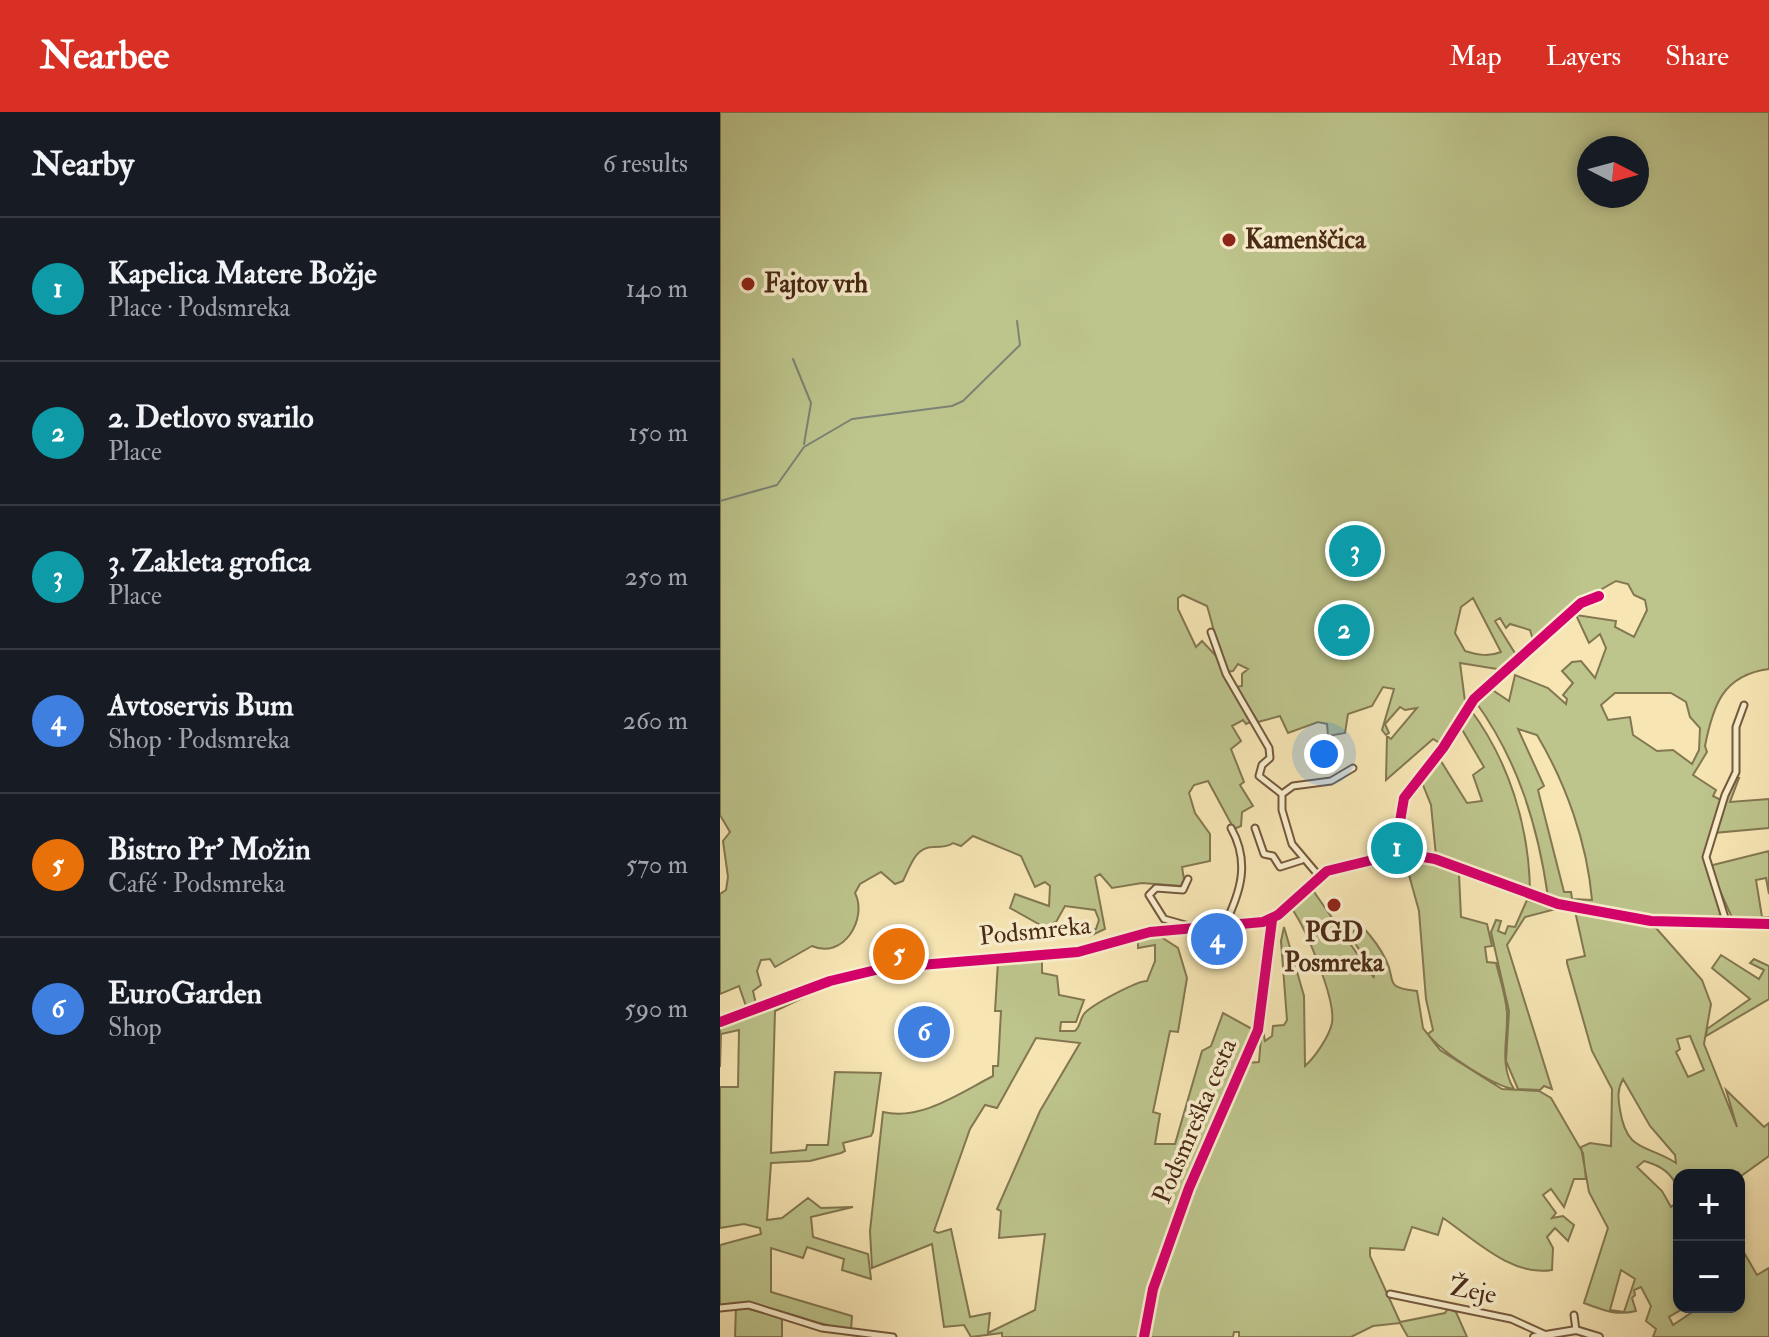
<!DOCTYPE html>
<html lang="en">
<head>
<meta charset="utf-8">
<style>
	:root { --surface:#171b24; --page:#242831; --text:#f1f3f6; --muted:#9ea1a6; --line:#363941; --accent:#d93025 }
	body { margin:0; font-family:"IM FELL Double Pica",serif; background:var(--page); color:var(--text) }
	.controls { position:absolute; right:24px; bottom:24px; display:grid; overflow:hidden; border-radius:16px; box-shadow:0 4px 12px #0003 }
	.controls button { width:72px; height:72px; display:grid; place-items:center; padding:0; border:0; border-bottom:2px solid var(--line); background:var(--surface); color:var(--text); font:40px sans-serif }
	.compass { position:absolute; left:857px; top:24px; width:72px; height:72px; border-radius:50%; background:var(--surface); box-shadow:0 4px 12px #0003; rotate:96deg }
	.you { position:absolute; left:604px; top:642px; width:28px; height:28px; margin:-20px; border:6px solid #fff; border-radius:50%; background:#1a73e8; box-shadow:0 0 0 12px #1a73e833 }
	.badge { display:grid; place-items:center; width:52px; height:52px; border-radius:50%; background:var(--accent); color:#fff; font-size:26px; font-weight:700 }
	.pin { position:absolute; translate:-50% -50%; border:4px solid #fff; box-shadow:0 2px 8px #0006 }
	.list { margin:0; padding:0; list-style:none }
	h2 { display:flex; justify-content:space-between; align-items:center; height:104px; margin:0; padding:0 32px; font-size:34px }
	h2 small { font-size:26px; font-weight:400; color:var(--muted) }
	.list li { display:grid; grid-template-columns:52px 1fr auto; gap:24px; align-items:center; box-sizing:border-box; height:144px; padding:0 32px; border-top:2px solid var(--line) }
	.list b { display:block; font-size:30px; white-space:nowrap }
	.list p { margin:0; font-size:26px; white-space:nowrap; color:var(--muted) }
	.list em { font-size:26px; font-style:normal; color:var(--muted) }
	.map { position:relative; flex:none; width:1049px; height:1225px; overflow:hidden }
	header { display:flex; align-items:center; gap:48px; box-sizing:border-box; height:112px; padding:0 40px; background:var(--accent); color:#fff }
	header strong { font-size:38px }
	nav { display:flex; gap:44px; margin-inline-start:auto; font-size:28px }
	main { display:flex }
	aside { flex:1; background:var(--surface) }
	.map>svg:first-child { display:block }
</style>
</head>
<body>
<header>
<strong>Nearbee</strong>
<nav><a>Map</a><a>Layers</a><a>Share</a></nav>
</header>
<main>
<aside>
<h2>Nearby<small>6 results</small></h2>
<ul class="list">
<li><span class="badge" style="background:#0f9aa8">1</span><div><b>Kapelica Matere Božje</b><p>Place · Podsmreka</p></div><em>140 m</em></li>
<li><span class="badge" style="background:#0f9aa8">2</span><div><b>2. Detlovo svarilo</b><p>Place</p></div><em>150 m</em></li>
<li><span class="badge" style="background:#0f9aa8">3</span><div><b>3. Zakleta grofica</b><p>Place</p></div><em>250 m</em></li>
<li><span class="badge" style="background:#3f7fe0">4</span><div><b>Avtoservis Bum</b><p>Shop · Podsmreka</p></div><em>260 m</em></li>
<li><span class="badge" style="background:#e8710a">5</span><div><b>Bistro Pr' Možin</b><p>Café · Podsmreka</p></div><em>570 m</em></li>
<li><span class="badge" style="background:#3f7fe0">6</span><div><b>EuroGarden</b><p>Shop</p></div><em>590 m</em></li>
</ul>
</aside>
<div class="map">
<svg width="1049" height="1225" viewBox="0 0 1049 1225">
	<rect width="100%" height="100%" fill="#f7e6b4"/>
	<filter id="stains"><feTurbulence type="fractalNoise" baseFrequency=".0025" numOctaves="4"/><feColorMatrix values="0 0 0 0 .2 0 0 0 0 .09 0 0 0 0 .02 0 0 0 .5 -.17"/></filter>
	<radialGradient id="worn" r=".72"><stop offset=".6" stop-color="#630" stop-opacity="0"/><stop offset="1" stop-color="#630" stop-opacity=".3"/></radialGradient>
	<path fill="#bdc48c" stroke="#837751" stroke-width="2" fill-rule="evenodd" d="M0,0H1049V557C1003,563 993,593 985,634L987,640L973,663L996,678L993,684L1001,688L986,741V755L1003,803C948,813 883,798 828,785C818,714 798,648 755,589L768,575L789,589L795,563L828,576L846,592L847,587L843,583L853,571L842,559L852,550L861,549L875,566L886,536L880,522L869,531L856,503L896,509L895,515L914,525L927,498L925,488L914,483L908,472L896,469L882,477V482L862,489L814,531L810,518L790,512L786,516L780,506L775,509L798,546L783,558L740,551L746,597L723,633L713,627L666,668L667,624L671,627L697,596L685,598L680,595L665,612L669,621L666,623L662,618L674,577L663,575L652,594L628,602L625,621L608,624L607,612L598,610L568,621L560,604L538,610L516,575L522,574V562L528,557L518,552L513,559L506,560C497,537 494,516 487,494L463,483L458,486V497L476,535L482,529L499,547L504,563L533,609L526,612L523,608L512,614L521,629L511,637L524,670L520,673L533,694L522,700L521,714L514,717L488,669L474,673L469,681L475,701L490,722V749L462,755L464,767L461,774L422,771L392,776L380,762L375,765L385,817L370,824L367,820L376,817L379,808L375,798L345,794L336,810L324,815L290,796L295,782L329,794L330,774L325,770L315,775L301,744L253,724L241,734L233,731C226,736 222,734 213,735C195,735 190,755 183,769L175,772L161,760L140,772L135,781C148,807 123,848 92,834L55,855L50,847L41,848L37,859L41,873L33,879L36,892L26,894L19,874L0,882V782L6,778L8,765L3,729L10,720L0,703ZM869,36H917V84H869ZM753,486L781,540C769,545 758,543 745,539L735,521L741,495ZM895,581H951L966,590L970,605L980,616L979,638L972,652L953,638L937,639L913,623L910,605L888,608L881,593ZM798,617L817,623C846,672 867,730 872,788L852,787L851,780H844L818,678L824,674Z
		M750,597C789,649 809,714 810,779L716,744L711,693L701,668L719,646L747,691L762,689L753,663L764,655L740,614Z
		M1013,666H1019L1010,690L1049,687V716L993,721Z
		M1049,739V782L1046,766L1036,768L1042,805H1049V809L1013,808L989,754Z
		M684,745L701,746L739,762L741,805L767,812L772,834L765,835L767,850L776,851C780,867 786,884 787,901C788,927 779,953 794,977C773,974 720,939 708,922L713,918L706,887L699,799Z
		M592,777L654,866L653,857L624,816L631,821L641,813C652,825 660,835 666,848C677,869 662,875 697,879L703,916L720,938L782,977L819,979L831,986L863,1041L866,1067H854L844,1095L831,1077L823,1083L836,1101L832,1106L843,1104L854,1113L848,1129L835,1116L827,1125L833,1136L832,1158C792,1165 754,1127 723,1106L718,1123L692,1115L684,1138L650,1136V1144L680,1210L725,1201L728,1196L736,1200L747,1225H688L680,1211L653,1214L631,1225H519V1220H514L513,1225H425C438,1130 488,1038 526,951L539,950L542,913L545,929L552,924L553,914L564,913L567,908L561,829L564,815L584,884L585,954C595,945 609,925 612,911C616,887 586,817 572,797Z
		M807,788L836,797L805,805L787,833L832,977L824,974L820,978L798,977L786,949L789,899L771,820L776,808L781,809L778,819L785,822L788,814L795,815Z
		M855,799L936,816L982,868L991,892L984,932L1017,1015L1006,978L1044,1015L1049,1011V1044L1021,1064L1018,1060L959,1063V1079C952,1061 942,1054 924,1049L917,1055L942,1079L951,1095L959,1088V1195H966L949,1205L953,1213L980,1195H1019V1132L1037,1163L1049,1156V1225H933L936,1217L926,1209L931,1194L921,1175L914,1178L915,1183L912,1186L916,1199C896,1204 883,1198 864,1191L888,1116L869,1080L861,1035L870,1031L891,1034L892,977L872,939L847,851V848L865,844ZM970,924L984,958L968,965L956,940L960,937L957,927ZM903,967L930,1014L955,1043L956,1051C928,1032 907,1042 900,998C898,986 897,978 903,967ZM901,1158L915,1167L904,1200L890,1198Z
		M438,823L458,836L467,866L458,920L450,919L433,1000L440,1002L435,1032H455L482,939L491,934L503,901L534,918L457,1099L425,1199L421,1225H282V1221L251,1225L244,1213L224,1215L212,1132L152,1156L150,1119L163,1000C201,1009 240,981 273,964V954H278L281,899H275L278,850L322,845V861L337,864L339,883L364,888L356,910H341L340,919H355C361,914 359,909 364,902C371,893 417,869 427,869L435,849V833L418,836V826ZM316,926L360,931L320,999L277,1097L281,1099L279,1126L325,1122L315,1198L268,1221L270,1201L250,1205L231,1117L218,1121L214,1119L250,1017L265,993L277,996Z
		M1001,843L1039,867L1044,858L1030,851L1034,847L1049,854V887L986,924L987,917L1030,887L992,856Z
		M108,874L55,899L51,1041L86,1038L87,1033H108L115,960L161,961L153,1020L151,1024L123,1031L125,1039L121,1041L90,1049L51,1051L47,1108L62,1106L88,1086L101,1096L133,1095L91,1105L93,1125L148,1142L151,1167L122,1158L124,1147L87,1135L83,1146L51,1136V1180L132,1204L131,1218C87,1213 43,1184 0,1194V1133L41,1122L40,1116L24,1112L0,1116V975H18L19,918L1,922L0,955V913Z
		M16,1194L62,1205V1225H15Z"/>
	<g fill="none" stroke-linecap="round" stroke-linejoin="round">
		<path stroke="#7b8373" stroke-width="2" d="M73,247L91,291L84,332
			M0,389L57,373L84,335L132,307L232,294L243,289L300,233L297,209"/>
		<g stroke="#74593e" stroke-width="9">
			<path id="minor" d="M491,520L506,562L549,636L550,646L542,653L539,664L562,682
				M535,716L544,742L553,744L560,755L582,748
				M669,743L677,727L684,686L723,636L754,587L861,491L879,484
				M599,764L572,732L562,698V682L573,674L611,669L633,656
				M468,767L463,778L436,776L429,783L444,807L469,814
				M505,812C521,779 530,750 511,716
				M1007,812L986,745L1005,683L1016,660V615L1024,593
				M670,1182L791,1207L824,1222
				M0,1196L29,1193L102,1216L173,1225
				M854,1203L856,1218
				M424,1225L433,1177L469,1076L538,918L552,808"/>
		</g>
		<g stroke="#74593e" stroke-width="10">
			<path id="tertiary" d="M0,910L110,869L164,856L358,840L430,820L543,810L558,803L607,759L681,741L715,747L838,792L931,809L1049,812
				M814,1225L856,1218L879,1225"/>
		</g>
		<use href="#minor" stroke="#faefce" stroke-width="5"/>
		<use href="#tertiary" stroke="#faefce" stroke-width="6"/>
		<g stroke="#faefce" stroke-width="15">
			<path id="cycleway" d="M669,743L677,727L684,686L723,636L754,587L861,491L879,484
				M0,910L110,869L164,856L358,840L430,820L543,810L558,803L607,759L681,741L715,747L838,792L931,809L1049,812
				M424,1225L433,1177L469,1076L538,918L552,808"/>
		</g>
		<use href="#cycleway" stroke="#d6006c" stroke-width="10"/>
	</g>
	<g fill="#8f2418" stroke="#faefce" stroke-width="3">
		<circle cx="509" cy="128" r="8"/>
		<circle cx="28" cy="172" r="8"/>
		<circle cx="614" cy="793" r="8"/>
	</g>
	<g text-anchor="middle" dominant-baseline="central" stroke-width="7" stroke-linejoin="round" paint-order="stroke">
		<g font-size="26" font-weight="bold" fill="#492a16" stroke="#faefce" text-anchor="start">
			<text x="525" y="128">Kamenščica</text>
			<text x="44" y="172">Fajtov vrh</text>
			<text x="614" y="821" text-anchor="middle">PGD<tspan x="614" dy="30">Posmreka</tspan></text>
		</g>
		<g font-size="26" fill="#492a16" stroke="#faefce">
			<text transform="translate(315 819) rotate(-6)">Podsmreka</text>
			<text transform="translate(475 1009) rotate(-67)">Podsmreška cesta</text>
			<text transform="translate(753 1179) rotate(11)">Žeje</text>
		</g>
	</g>
	<rect width="100%" height="100%" filter="url(#stains)"/>
	<rect width="100%" height="100%" fill="url(#worn)"/>
</svg>
<div class="controls">
<button>+</button>
<button>−</button>
</div>
<svg class="compass" viewBox="-18 -18 36 36"><path d="M0-13l5 13h-10z" fill="#e53935"/><path d="M0 13l5-13h-10z" fill="#9ea1a6"/></svg>
<div class="you"></div>
<div class="pin badge" style="left:677px;top:736px;background:#0f9aa8">1</div>
<div class="pin badge" style="left:624px;top:518px;background:#0f9aa8">2</div>
<div class="pin badge" style="left:635px;top:439px;background:#0f9aa8">3</div>
<div class="pin badge" style="left:497px;top:827px;background:#3f7fe0">4</div>
<div class="pin badge" style="left:179px;top:842px;background:#e8710a">5</div>
<div class="pin badge" style="left:204px;top:920px;background:#3f7fe0">6</div>
</div>
</main>
</body>
</html>
